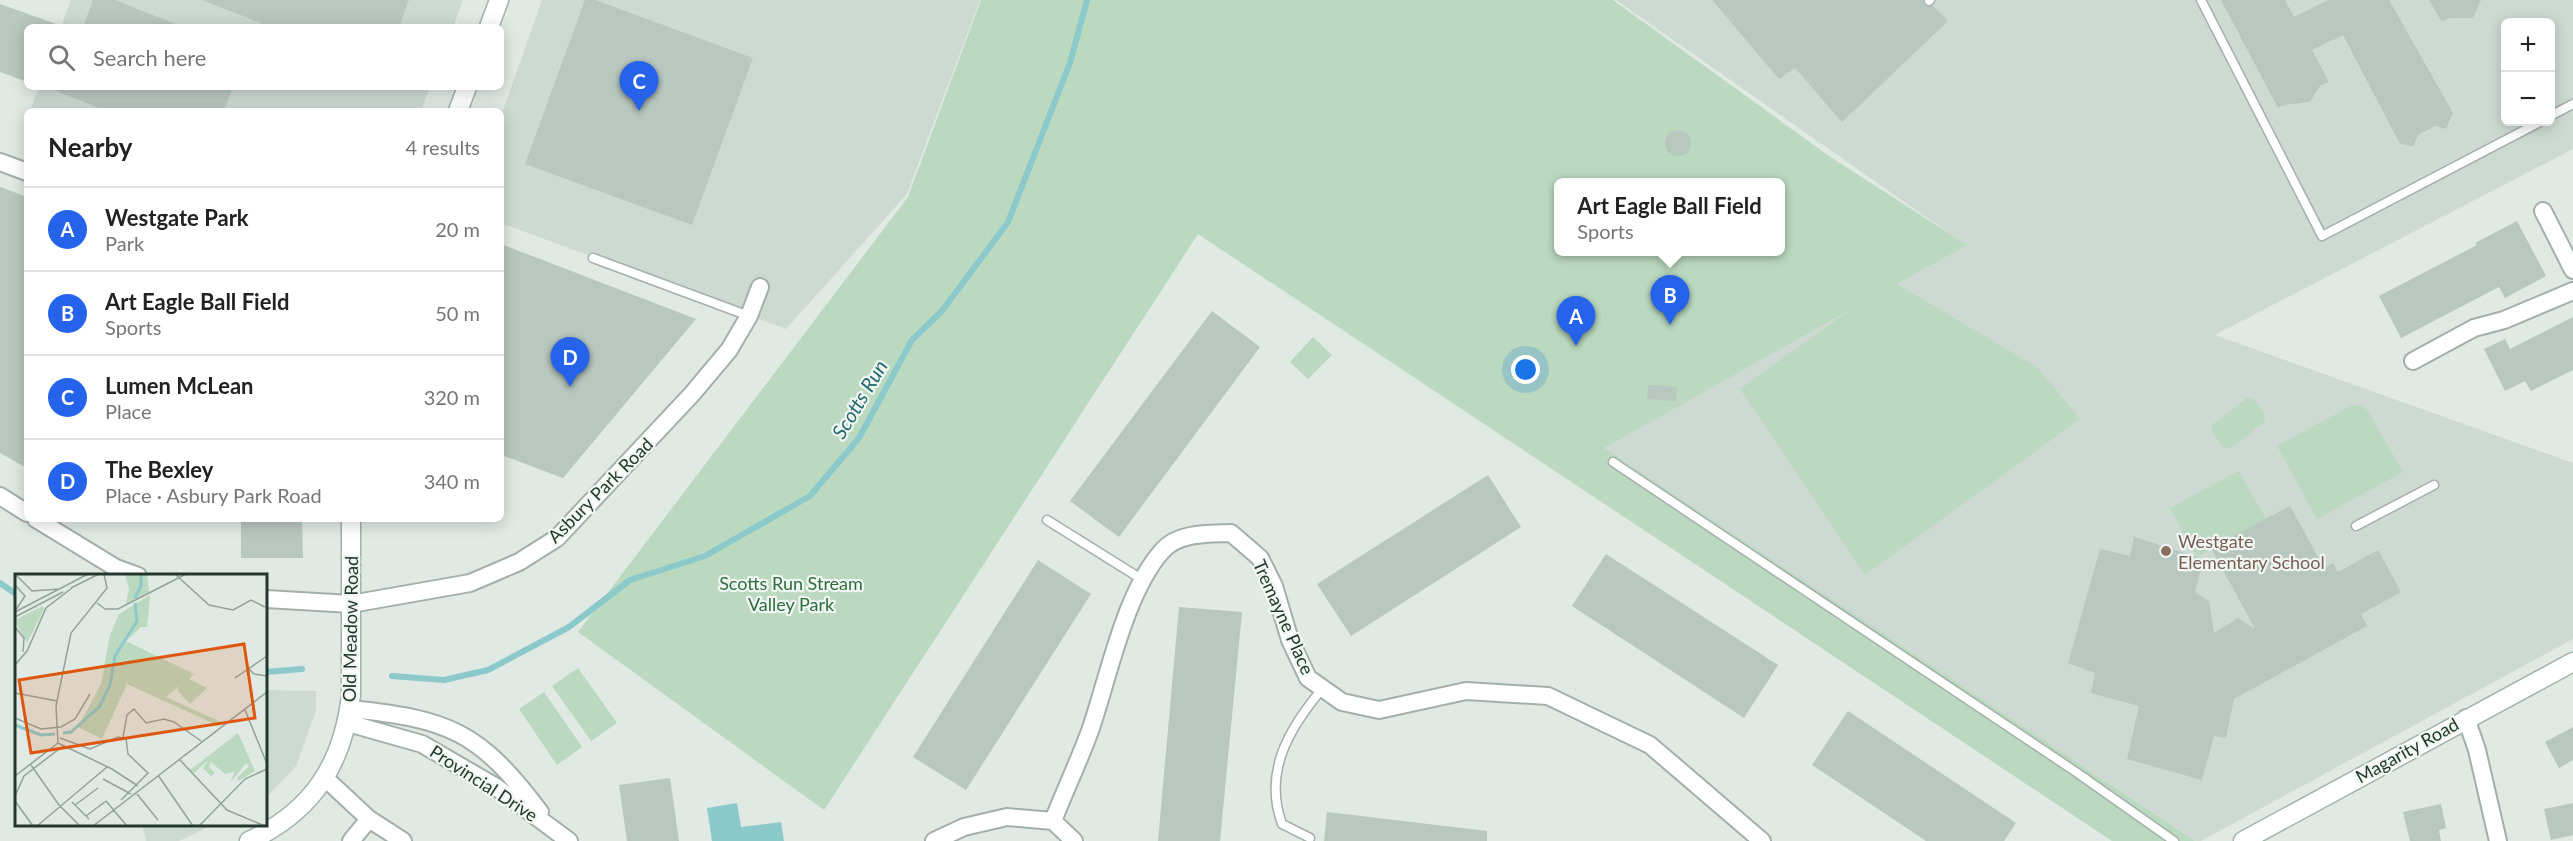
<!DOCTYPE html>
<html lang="en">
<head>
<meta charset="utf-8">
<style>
	:root { --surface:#fff; --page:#f2f2f2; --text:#222; --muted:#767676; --line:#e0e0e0; --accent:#2563eb }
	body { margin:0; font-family:Lato,sans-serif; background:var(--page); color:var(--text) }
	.controls { position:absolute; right:18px; top:18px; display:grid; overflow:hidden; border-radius:9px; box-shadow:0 3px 15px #0003 }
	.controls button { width:54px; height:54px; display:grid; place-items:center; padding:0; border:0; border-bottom:2px solid var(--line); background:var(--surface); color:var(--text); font:30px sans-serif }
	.you { position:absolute; left:1526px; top:370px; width:21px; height:21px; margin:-15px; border:4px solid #fff; border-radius:50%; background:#1a73e8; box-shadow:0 0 0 9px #1a73e833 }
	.badge { display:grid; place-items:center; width:39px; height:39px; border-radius:50%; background:var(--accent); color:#fff; font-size:20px; font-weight:700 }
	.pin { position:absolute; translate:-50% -50px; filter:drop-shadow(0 2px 3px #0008) }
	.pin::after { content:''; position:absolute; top:32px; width:21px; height:18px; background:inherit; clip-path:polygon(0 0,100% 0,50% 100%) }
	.popup { position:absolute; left:1554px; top:178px; width:231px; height:78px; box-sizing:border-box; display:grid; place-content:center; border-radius:9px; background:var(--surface); filter:drop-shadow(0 2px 4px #0005); font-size:20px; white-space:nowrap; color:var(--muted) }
	.popup b { font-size:22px; color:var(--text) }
	.popup::after { content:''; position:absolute; left:50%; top:100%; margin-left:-12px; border:12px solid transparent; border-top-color:var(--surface) }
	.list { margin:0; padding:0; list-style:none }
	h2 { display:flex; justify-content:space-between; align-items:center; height:78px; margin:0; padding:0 24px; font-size:26px }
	h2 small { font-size:20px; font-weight:400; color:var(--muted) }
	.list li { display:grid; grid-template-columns:39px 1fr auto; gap:18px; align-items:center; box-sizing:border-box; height:84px; padding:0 24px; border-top:2px solid var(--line) }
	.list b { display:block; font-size:22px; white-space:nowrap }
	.list p { margin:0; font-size:20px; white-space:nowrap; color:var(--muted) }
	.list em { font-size:20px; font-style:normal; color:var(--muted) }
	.icon { flex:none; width:33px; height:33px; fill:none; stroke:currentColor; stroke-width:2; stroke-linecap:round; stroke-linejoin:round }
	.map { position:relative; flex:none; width:2573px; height:841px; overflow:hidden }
	.search { position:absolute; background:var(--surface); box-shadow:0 3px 15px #0003; left:24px; top:24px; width:480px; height:66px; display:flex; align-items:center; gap:15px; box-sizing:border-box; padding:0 21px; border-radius:9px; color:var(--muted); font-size:22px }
	.panel { position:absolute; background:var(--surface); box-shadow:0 3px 15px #0003; left:24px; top:108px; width:480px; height:414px; border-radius:9px }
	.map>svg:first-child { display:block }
</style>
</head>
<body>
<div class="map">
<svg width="2573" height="841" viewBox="0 0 2573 841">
	<rect width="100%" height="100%" fill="#e0e9e4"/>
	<path fill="#ced9d3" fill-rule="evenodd" d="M71,0H463L453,27H61Z
		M542,0H980L907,194L786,329L501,223V116Z
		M1616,0H2573V149L2215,335L2573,463V639L2201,841H2195L1603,448L1966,245ZM2506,22H2550V122H2506Z
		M39,87H430L421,111H30Z
		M266,690L316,691V711L296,766L266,798Z
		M142,825V824L212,825L179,841H146Z"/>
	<path fill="#bad9bf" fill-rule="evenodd" d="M981,0H1613L1829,156L1967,245L1897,284L2038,368L2080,419L1865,575L1740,389L1850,310L1604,448L2195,841H2112L1198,234L824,810L578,632L908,197ZM1559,182H1781V252H1559Z
		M1313,337L1332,355L1308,379L1290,362Z
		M2247,398L2254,399L2265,414L2264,422L2231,448H2224L2212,432V425Z
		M2360,405L2368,411L2403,472L2317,519L2277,446L2351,406Z
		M2239,471L2266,519L2197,557L2170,508Z
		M578,668L617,723L591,741L552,686Z
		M544,692L582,747L557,765L519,709Z"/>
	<path fill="#8bc9cb" d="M737,803L741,827L781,822L784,841H712L707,808Z"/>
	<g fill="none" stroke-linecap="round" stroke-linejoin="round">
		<path stroke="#8bc9cb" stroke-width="6" d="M0,583L16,594
			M266,672L302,669
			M392,676L444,680L488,670L569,627L630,580L705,556L810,496L859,438L912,340L942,311L1008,222L1070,63L1087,0"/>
	</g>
	<path fill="#b8c7bf" d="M93,0H115L183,27H83Z
		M202,0H409L399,27H271Z
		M585,0H595L753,58L692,225L525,164Z
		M1712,0H1923L1925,6H1933L1948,21L1842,122L1795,68L1779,79Z
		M2221,0H2285L2294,17L2328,0H2389L2453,113L2446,129L2435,126L2418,135L2413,146L2400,144L2343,35L2312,50L2329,82L2320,86L2310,102L2284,105L2278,108Z
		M2429,0H2481L2473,18H2449L2442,22Z
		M0,4L59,25L27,27V82L0,72Z
		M46,87H233L224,111H106Z
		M1665 143a13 13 0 1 1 26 0a13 13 0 1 1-26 0Z
		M0,187L27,197V468L0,453Z
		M2517,221L2546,276L2505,298L2499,287L2401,338L2379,296L2477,245L2475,243Z
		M501,244L696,319L563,478L501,455Z
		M1212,311L1260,347L1119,537L1070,501Z
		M2573,317V370L2531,391L2525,381L2505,391L2484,349L2505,339L2510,349Z
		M1648,385L1677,387L1676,401L1647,399Z
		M1488,475L1521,527L1351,636L1317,584Z
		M2290,506L2324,568L2333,563L2338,572L2378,550L2401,592L2361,614L2367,626L2234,699L2226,738L2214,736L2202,780L2127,759L2139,706L2091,693L2095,673L2068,663L2100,549L2130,556L2134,537L2204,559L2195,592L2209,601L2214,633L2238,618L2255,629L2211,548Z
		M241,519H302L303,558H241Z
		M1606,554L1778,665L1744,718L1572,606Z
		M1038,560L1091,594L966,790L913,757Z
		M1179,607L1242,612L1220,841H1158Z
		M1848,711L2016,823L2004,841H1926L1812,765Z
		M2573,727V760L2559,768L2545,742Z
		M670,778L679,841H627L619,785Z
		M2573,803V835L2551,840L2544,809Z
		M2441,804L2446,828L2439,830L2441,841H2410L2403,812Z
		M1327,812L1487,831V841H1324Z"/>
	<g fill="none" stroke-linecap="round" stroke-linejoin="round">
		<g stroke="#a3b0aa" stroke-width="11">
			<path id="lane" d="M2201,0L2322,236L2540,122
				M1929,1L1930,0
				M2550,116L2573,104
				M593,258L749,316
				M1613,462L2076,772L2174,841
				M1047,520L1143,580
				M2356,526L2434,485
				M1310,838L1282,824C1263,772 1289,728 1323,688"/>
		</g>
		<g stroke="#a3b0aa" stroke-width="20">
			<path id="street" d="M0,162L27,172
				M2543,211L2573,270
				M2413,361L2474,328L2504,320L2573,291
				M0,496L27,513
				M36,519L116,568L138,576
				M266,599L351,604L470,583L519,562L557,538L692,394L729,350L749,316L760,287
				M350,709C449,719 479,731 540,812
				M2466,718L2477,750L2498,841
				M348,723L422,744L496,787L569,841
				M325,778L369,819L403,841
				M1053,821C1065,790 1080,759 1091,728C1109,675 1125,593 1162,551C1178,532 1208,534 1231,533L1260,558L1274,586L1290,640L1308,678L1342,702L1379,710L1466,691L1548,696L1650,745L1762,841
				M351,841L369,819
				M934,841L964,827L1007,817L1053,821L1074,841"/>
		</g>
		<g stroke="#a0b4aa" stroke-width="21">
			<path id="secondary" d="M489,27L499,0
				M458,111L467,87
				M249,841C313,811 343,764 351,695V519
				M2243,841L2573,662"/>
		</g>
		<use href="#lane" stroke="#fff" stroke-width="8"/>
		<use href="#street" stroke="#fff" stroke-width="16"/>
		<use href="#secondary" stroke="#fff" stroke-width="18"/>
	</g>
	<circle fill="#8d6e63" stroke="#f0f6f2" stroke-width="2" cx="2166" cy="551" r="6"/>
	<g text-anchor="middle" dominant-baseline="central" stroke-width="4.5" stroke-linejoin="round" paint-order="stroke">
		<g font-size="18" fill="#22382f" stroke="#f0f6f2">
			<text transform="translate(600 490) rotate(-45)">Asbury Park Road</text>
			<text transform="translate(1284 617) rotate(66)">Tremayne Place</text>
			<text transform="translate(350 629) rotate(-89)">Old Meadow Road</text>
			<text transform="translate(2407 750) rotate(-29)">Magarity Road</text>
			<text transform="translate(484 783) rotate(33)">Provincial Drive</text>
		</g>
		<g font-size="18" fill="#785e54" stroke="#f0f6f2" text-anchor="start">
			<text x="2178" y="541">Westgate<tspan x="2178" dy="21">Elementary School</tspan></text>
		</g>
		<g font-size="18" fill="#2f6c3f" stroke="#f0f6f2">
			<text x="791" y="583">Scotts Run Stream<tspan x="791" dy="21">Valley Park</tspan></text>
		</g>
		<g font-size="20" font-style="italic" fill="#216b6f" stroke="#f0f6f2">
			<text transform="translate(859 399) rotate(-59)">Scotts Run</text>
		</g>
	</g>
	<g transform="translate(15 574)">
		<rect width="252" height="252" fill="#e0e9e4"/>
		<path d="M110,0H132L134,18L111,30L114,15ZM135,21L132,53H126L111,67L179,100L174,105L192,114L175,130L162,116L164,112L151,123L208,149L204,152L112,110L87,165L63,153L86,110L95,61L104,40ZM28,32L29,35L12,69L0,46ZM223,159L240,197L224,207L222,204L234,192L231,189L215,209L220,197L210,200L196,188L194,193L200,199L196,202L188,194L193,186L179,199L175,196Z" fill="#bad9bf"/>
		<path fill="none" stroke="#8bc9cb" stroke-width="3" d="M120,24L126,12V0M0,151L26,161L40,160M48,159L56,158L85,132L95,111L100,82L122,47L120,29"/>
		<path fill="none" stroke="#94a29c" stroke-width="1.5" d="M0,0L17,17L45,15M160,0L194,31L218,36L236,26L250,33M0,11L10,22L0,37M56,14L84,0M82,29L90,35H103L171,0M0,38L73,0M0,43L48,18M0,53L9,64L8,78M0,91L12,77L31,34L57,14M234,95L239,100L252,102M220,104L252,82M0,119L42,127M230,136L252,190M0,144L26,155L46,153L60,145L75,120M108,163L112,141L119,135L131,149L149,145L159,148L186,167M45,164L75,175L103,163L111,165L113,180L133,199L106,226M43,169L97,195L123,212M164,185L212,236L250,252M16,191L44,231L65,252M143,201L178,252M0,202L43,169L41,132L56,59L92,14L89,0M88,205L116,220M122,220L143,246M0,222L9,202L48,172M0,227L18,252M91,227L112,252M57,228L74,245M60,231L83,214M71,242L91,227M22,252L92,193M78,252L252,118M184,252L230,205L252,195"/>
		<path fill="#de570e" fill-opacity="0.15" stroke="#de570e" stroke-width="3" d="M229,70L240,144L16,179L4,106Z"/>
		<rect width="252" height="252" fill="none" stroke="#22382f" stroke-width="3"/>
	</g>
</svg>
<div class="controls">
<button>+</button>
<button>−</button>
</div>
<div class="you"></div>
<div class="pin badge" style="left:1576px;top:346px">A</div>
<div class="pin badge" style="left:1670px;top:325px">B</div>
<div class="popup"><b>Art Eagle Ball Field</b>Sports</div>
<div class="pin badge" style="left:639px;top:111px">C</div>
<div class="pin badge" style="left:570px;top:387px">D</div>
<div class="search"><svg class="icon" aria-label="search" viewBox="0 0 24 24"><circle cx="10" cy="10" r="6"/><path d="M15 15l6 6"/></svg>Search here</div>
<section class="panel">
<h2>Nearby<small>4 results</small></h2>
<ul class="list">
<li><span class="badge">A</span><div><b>Westgate Park</b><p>Park</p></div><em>20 m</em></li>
<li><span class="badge">B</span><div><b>Art Eagle Ball Field</b><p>Sports</p></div><em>50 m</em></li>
<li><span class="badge">C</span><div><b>Lumen McLean</b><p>Place</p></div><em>320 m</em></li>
<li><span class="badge">D</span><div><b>The Bexley</b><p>Place · Asbury Park Road</p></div><em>340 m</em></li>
</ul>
</section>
</div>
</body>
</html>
